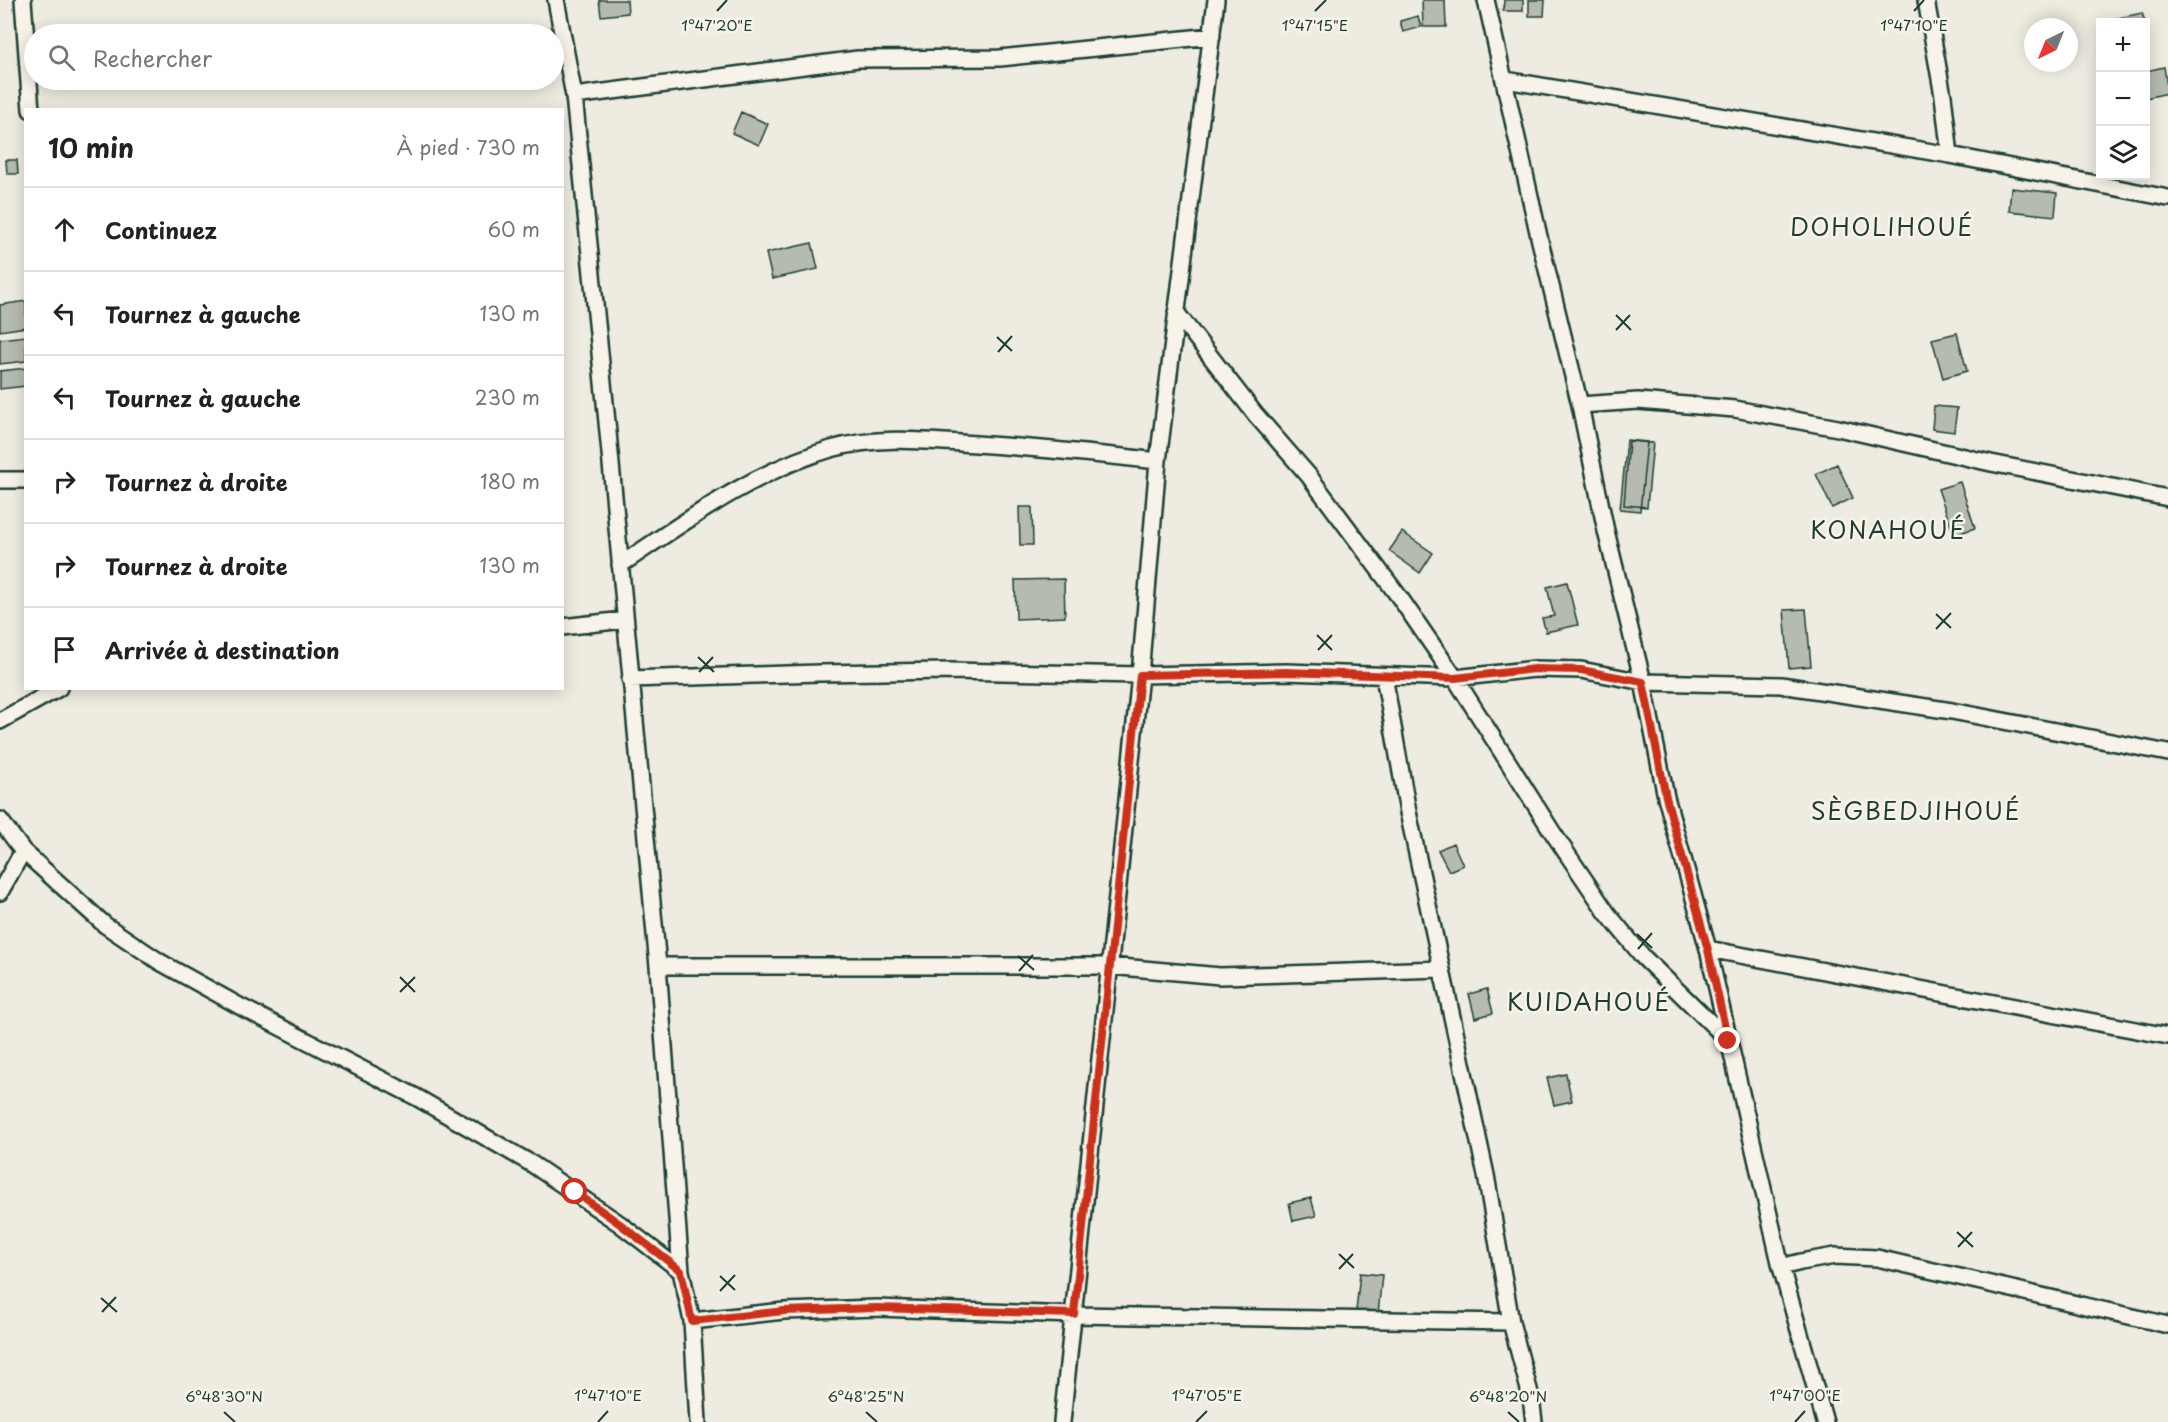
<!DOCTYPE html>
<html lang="fr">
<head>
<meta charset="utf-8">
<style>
	:root { --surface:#fff; --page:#f2f2f2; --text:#222; --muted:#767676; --line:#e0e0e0 }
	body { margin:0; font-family:"Playpen Sans",sans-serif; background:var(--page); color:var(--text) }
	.controls { position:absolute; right:18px; top:18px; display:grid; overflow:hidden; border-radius:0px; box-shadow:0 3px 15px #0003 }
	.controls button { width:54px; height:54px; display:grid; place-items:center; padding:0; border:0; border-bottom:2px solid var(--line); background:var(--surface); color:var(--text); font:30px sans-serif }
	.compass { position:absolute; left:2024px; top:18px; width:54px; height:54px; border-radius:50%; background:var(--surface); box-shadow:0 3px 15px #0003; rotate:223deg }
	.stop { position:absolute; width:18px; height:18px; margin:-14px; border:4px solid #c8321e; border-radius:50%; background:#fff }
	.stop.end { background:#c8321e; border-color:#fff; box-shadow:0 2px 6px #0008 }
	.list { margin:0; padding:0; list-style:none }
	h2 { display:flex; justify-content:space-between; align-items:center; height:78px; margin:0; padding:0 24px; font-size:26px }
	h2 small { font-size:20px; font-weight:400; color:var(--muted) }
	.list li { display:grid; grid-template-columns:39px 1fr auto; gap:18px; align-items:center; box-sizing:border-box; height:84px; padding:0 24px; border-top:2px solid var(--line) }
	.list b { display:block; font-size:22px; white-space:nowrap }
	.list em { font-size:20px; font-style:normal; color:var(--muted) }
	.icon { flex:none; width:33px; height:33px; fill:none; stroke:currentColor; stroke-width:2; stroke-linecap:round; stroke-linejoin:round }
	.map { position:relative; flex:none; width:2168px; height:1422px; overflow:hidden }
	.search { position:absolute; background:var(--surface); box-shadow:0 3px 15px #0003; left:24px; top:24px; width:540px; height:66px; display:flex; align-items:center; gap:15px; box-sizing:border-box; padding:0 21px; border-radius:33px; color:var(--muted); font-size:22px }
	.panel { position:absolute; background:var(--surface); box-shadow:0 3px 15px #0003; left:24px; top:108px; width:540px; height:582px; border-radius:0px }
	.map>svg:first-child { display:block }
</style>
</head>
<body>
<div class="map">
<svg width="2168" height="1422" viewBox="0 0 2168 1422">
	<rect width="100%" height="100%" fill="#eeece1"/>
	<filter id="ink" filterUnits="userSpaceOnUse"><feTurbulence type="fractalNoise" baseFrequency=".0167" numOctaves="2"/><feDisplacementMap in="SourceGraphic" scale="12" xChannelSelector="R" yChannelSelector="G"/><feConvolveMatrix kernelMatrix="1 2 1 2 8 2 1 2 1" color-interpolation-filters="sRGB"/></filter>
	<g filter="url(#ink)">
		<path fill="#b5bbb0" stroke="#1f3d34" stroke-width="1.5" d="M599,0H627L628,13L601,16Z
			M1422,0H1445L1446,27H1423Z
			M1504,0H1523V11H1503Z
			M1529,0H1545L1544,16H1529Z
			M2142,13L2145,22H2113V19Z
			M1418,16L1421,27L1403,32L1400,21Z
			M2164,67L2168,93L2146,98V71Z
			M741,112L768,124L759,145L732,133Z
			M6,160H17L18,174H7Z
			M2011,188L2057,193L2055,216L2009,211Z
			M812,243L818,269L772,279L766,253Z
			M26,301V327L0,331V305Z
			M1957,333L1967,371L1943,378L1932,339Z
			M26,336V361L0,364V339Z
			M26,368V386L0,389V371Z
			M1934,406L1957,408L1954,432L1932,429Z
			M1627,440L1647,442L1640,511L1620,509Z
			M1629,441L1653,443L1647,507L1624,505Z
			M1837,464L1853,498L1832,508L1816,474Z
			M1960,482L1975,528L1954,535L1938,489Z
			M1019,507H1032L1033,545H1020Z
			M1402,532L1433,553L1420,573L1389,551Z
			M1064,579L1065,617L1016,619L1015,580Z
			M1567,582L1578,625L1546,632L1542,618L1554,616L1547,587Z
			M1806,609L1811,666L1789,668L1784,610Z
			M1453,843L1463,865L1449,871L1438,850Z
			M1487,989L1493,1013L1475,1018L1469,994Z
			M1566,1074L1572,1101L1554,1105L1547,1078Z
			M1311,1198L1316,1216L1293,1221L1289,1203Z
			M1360,1273L1382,1275L1378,1314L1356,1311Z"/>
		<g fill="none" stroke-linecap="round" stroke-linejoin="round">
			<g stroke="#1f3d34" stroke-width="20">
				<path id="street" d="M23,0L31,110
					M556,0L574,96L608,432L658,966L681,1271
					M1486,0L1540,241L1580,405L1606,531L1643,682L1666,797L1708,949L1781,1267L1825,1422
					M1926,0L1943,96L1950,155
					M1506,80L1950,155L2168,198
					M574,96L858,59L1000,58L1212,36
					M1176,312L1255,414L1309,476L1400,598L1455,678L1553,833L1607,913L1644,958L1729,1041
					M1580,405L1638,401L1735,409L1838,428L1991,463L2168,498
					M0,480H26
					M620,565C686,521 754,471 831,449C879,435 928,441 976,444C1037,448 1098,454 1158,461
					M562,627L624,620
					M1384,676L1408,812L1486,1175L1511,1322L1531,1397L1534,1422
					M630,679L819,673L949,671L1140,675L1286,672L1455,678L1535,669L1581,670L1643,682L1781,685L1952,711L2168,753
					M0,721L59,688
					M0,820L23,851L105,925L160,962L243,1008L416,1097L532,1164L620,1224L681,1271L692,1321L698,1422
					M0,892L23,851
					M1708,949L2168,1036
					M658,966H1110L1220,976L1441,969
					M1781,1267L1801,1262L1835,1256L1877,1258L2168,1325
					M692,1321L784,1311L877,1308L1074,1315L1511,1322
					M1062,1422L1140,675L1158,461L1216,0"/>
			</g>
			<use href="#street" stroke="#f7f3e8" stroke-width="15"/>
		</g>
	</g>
	<g fill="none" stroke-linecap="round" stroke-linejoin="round" filter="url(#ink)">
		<path stroke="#c8321e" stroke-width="8" d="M575,1192L620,1224L681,1271L692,1321L784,1311L877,1308L1074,1314L1140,675L1286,672L1455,678L1535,669L1581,670L1643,682L1666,797L1708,950L1728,1041"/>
	</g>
	<path fill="none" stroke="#1f3d34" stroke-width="2" d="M717,11L727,0M1315,11L1326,0M1914,11L1924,0M1616,315L1631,330M1616,330L1630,315M997,337L1012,351M998,352L1012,336M1936,614L1951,628M1936,629L1951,613M1317,635L1332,650M1318,650L1332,635M698,657L714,672M699,672L713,657M1637,934L1652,948M1638,949L1652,933M1018,956L1034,970M1019,971L1033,955M400,977L415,992M400,992L415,977M1957,1232L1973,1247M1958,1247L1972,1232M1339,1254L1354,1268M1339,1269L1353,1254M720,1276L735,1290M720,1291L735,1275M101,1298L117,1312M102,1312L116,1297M224,1412L235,1422M866,1412L877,1422M1508,1412L1519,1422M598,1422L608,1411M1196,1422L1207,1411M1795,1422L1805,1411"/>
	<g text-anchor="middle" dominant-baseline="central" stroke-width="5" stroke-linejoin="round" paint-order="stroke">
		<g font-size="24" letter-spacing="1.5" fill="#1f3d34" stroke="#f7f3e8">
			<text x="1882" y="226">DOHOLIHOUÉ</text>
			<text x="1888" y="529">KONAHOUÉ</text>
			<text x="1916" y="810">SÈGBEDJIHOUÉ</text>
			<text x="1589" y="1001">KUIDAHOUÉ</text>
		</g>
	</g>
	<g font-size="15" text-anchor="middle" fill="#1f3d34" stroke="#f7f3e8" stroke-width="5" stroke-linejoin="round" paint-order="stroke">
		<text x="717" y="31">1°47'20"E</text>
		<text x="1315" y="31">1°47'15"E</text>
		<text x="1914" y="31">1°47'10"E</text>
		<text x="608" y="1401">1°47'10"E</text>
		<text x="1207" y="1401">1°47'05"E</text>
		<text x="1805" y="1401">1°47'00"E</text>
		<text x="224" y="1402">6°48'30"N</text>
		<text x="866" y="1402">6°48'25"N</text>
		<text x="1508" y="1402">6°48'20"N</text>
	</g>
</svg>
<div class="controls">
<button>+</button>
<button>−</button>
<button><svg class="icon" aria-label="layers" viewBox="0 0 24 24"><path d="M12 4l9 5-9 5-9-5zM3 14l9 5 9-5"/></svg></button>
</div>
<svg class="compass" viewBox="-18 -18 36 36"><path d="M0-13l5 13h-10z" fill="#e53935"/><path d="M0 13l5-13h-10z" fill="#767676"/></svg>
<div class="stop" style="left:575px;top:1192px"></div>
<div class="stop end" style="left:1728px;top:1041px"></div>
<div class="search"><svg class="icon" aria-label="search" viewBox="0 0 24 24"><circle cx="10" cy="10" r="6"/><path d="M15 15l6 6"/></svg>Rechercher</div>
<section class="panel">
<h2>10 min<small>À pied · 730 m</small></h2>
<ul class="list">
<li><svg class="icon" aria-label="ahead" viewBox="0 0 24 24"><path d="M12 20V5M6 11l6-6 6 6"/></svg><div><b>Continuez</b></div><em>60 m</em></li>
<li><svg class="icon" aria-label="left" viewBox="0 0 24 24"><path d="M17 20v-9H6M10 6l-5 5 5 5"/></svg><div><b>Tournez à gauche</b></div><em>130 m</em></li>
<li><svg class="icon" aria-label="left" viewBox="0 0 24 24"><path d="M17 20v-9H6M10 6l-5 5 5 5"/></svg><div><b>Tournez à gauche</b></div><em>230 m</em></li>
<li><svg class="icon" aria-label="right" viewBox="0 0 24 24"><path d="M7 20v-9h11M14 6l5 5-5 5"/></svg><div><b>Tournez à droite</b></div><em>180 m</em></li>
<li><svg class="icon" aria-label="right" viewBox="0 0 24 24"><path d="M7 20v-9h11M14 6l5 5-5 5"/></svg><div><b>Tournez à droite</b></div><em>130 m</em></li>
<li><svg class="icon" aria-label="arrive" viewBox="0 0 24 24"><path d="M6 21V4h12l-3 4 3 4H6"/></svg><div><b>Arrivée à destination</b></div></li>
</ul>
</section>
</div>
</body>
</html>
